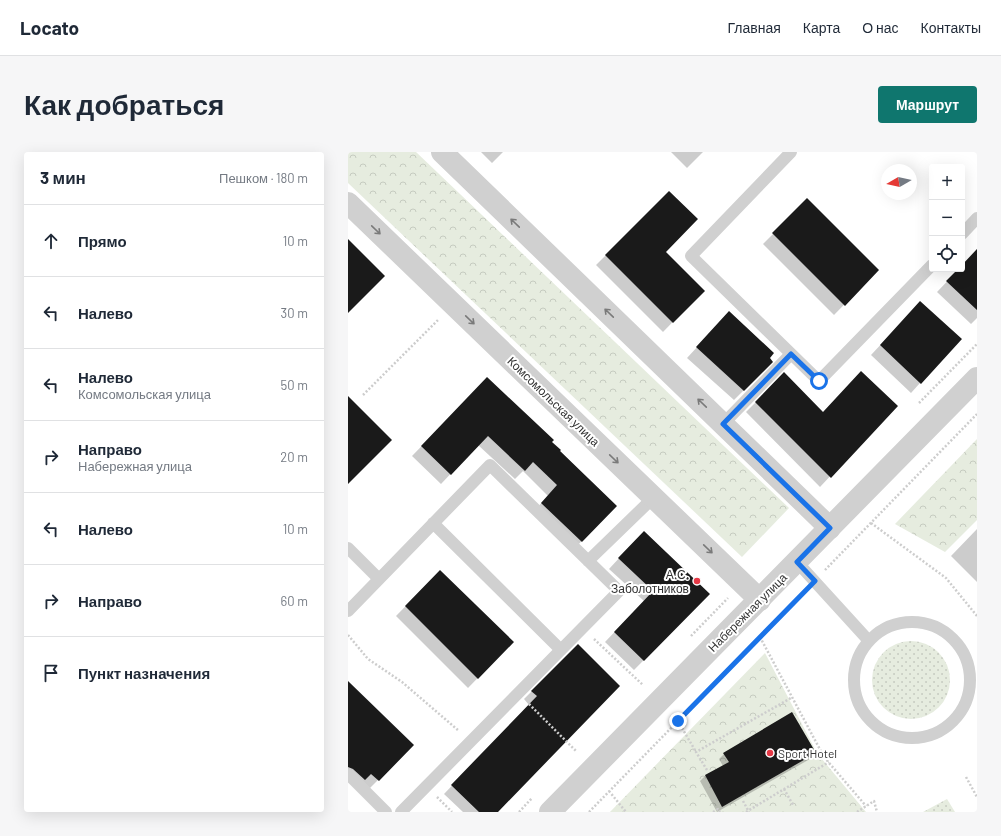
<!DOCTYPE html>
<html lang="ru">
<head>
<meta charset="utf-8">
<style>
	:root { --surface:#fff; --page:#f6f6f7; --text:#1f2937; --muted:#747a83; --line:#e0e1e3; --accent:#0f766e }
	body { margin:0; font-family:Barlow,sans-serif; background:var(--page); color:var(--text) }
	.controls { position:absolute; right:12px; top:12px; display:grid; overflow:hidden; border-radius:4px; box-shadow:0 4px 16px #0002 }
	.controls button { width:36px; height:36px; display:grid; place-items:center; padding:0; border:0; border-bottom:1px solid var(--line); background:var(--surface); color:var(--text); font:20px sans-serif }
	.compass { position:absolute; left:533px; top:12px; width:36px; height:36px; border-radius:50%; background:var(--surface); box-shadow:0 4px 16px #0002; rotate:261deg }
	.stop { position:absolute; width:12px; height:12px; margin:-9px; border:3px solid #1a73e8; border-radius:50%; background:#fff }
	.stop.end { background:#1a73e8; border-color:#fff; box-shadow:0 1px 4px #0008 }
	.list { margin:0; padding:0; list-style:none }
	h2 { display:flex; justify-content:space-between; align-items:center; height:52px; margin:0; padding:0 16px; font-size:17px }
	h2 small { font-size:13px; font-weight:400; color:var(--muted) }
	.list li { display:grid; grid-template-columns:26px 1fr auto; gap:12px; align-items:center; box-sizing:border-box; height:72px; padding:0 16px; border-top:1px solid var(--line) }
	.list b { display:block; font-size:15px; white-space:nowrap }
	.list p { margin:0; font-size:13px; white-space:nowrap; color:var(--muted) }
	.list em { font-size:13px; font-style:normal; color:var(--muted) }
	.icon { flex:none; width:22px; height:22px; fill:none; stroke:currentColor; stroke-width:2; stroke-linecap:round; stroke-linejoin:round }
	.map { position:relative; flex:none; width:629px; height:660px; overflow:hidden; border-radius:4px }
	header { display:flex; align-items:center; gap:24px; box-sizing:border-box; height:56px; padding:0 20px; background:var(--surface); border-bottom:1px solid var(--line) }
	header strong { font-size:19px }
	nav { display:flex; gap:22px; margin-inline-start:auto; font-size:14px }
	.intro { display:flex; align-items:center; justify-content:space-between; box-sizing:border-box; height:96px; padding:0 24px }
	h1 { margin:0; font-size:28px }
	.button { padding:10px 18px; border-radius:4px; background:var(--accent); color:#fff; font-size:14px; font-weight:700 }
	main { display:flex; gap:24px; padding:0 24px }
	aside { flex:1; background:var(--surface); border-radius:4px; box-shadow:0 4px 16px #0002 }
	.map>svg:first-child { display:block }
</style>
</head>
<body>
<header>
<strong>Locato</strong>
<nav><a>Главная</a><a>Карта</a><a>О нас</a><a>Контакты</a></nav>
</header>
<div class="intro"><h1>Как добраться</h1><a class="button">Маршрут</a></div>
<main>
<aside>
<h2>3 мин<small>Пешком · 180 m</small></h2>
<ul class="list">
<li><svg class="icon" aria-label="ahead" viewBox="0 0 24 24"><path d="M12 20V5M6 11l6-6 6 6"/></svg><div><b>Прямо</b></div><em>10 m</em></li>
<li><svg class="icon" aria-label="left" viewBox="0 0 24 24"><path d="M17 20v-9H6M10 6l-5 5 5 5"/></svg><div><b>Налево</b></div><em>30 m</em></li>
<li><svg class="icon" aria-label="left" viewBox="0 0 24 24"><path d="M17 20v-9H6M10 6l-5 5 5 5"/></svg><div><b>Налево</b><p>Комсомольская улица</p></div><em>50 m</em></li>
<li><svg class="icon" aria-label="right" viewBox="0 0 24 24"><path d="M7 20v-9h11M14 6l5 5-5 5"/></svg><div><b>Направо</b><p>Набережная улица</p></div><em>20 m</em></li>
<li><svg class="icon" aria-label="left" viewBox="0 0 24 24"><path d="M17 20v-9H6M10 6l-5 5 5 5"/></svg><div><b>Налево</b></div><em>10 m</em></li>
<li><svg class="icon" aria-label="right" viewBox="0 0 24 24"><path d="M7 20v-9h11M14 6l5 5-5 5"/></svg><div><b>Направо</b></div><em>60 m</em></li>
<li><svg class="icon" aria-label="arrive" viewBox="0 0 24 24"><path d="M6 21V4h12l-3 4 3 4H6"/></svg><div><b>Пункт назначения</b></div></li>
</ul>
</aside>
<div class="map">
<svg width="629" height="660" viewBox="0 0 629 660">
	<defs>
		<pattern id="grass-dots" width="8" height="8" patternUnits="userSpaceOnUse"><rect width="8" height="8" fill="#e6ecdf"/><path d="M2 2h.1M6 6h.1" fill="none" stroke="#c6cbc0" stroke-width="1.8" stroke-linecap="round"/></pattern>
		<pattern id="forest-crowns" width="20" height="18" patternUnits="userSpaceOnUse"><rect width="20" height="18" fill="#e6ecdf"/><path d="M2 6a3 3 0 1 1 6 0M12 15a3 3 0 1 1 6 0" fill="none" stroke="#c6cbc0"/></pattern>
	</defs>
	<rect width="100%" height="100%" fill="#fff"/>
	<path fill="url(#grass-dots)" d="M524 528a39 39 0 1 1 78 0a39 39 0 1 1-78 0Z
		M599,647L607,660H575Z"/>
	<path fill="url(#forest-crowns)" d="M0,0H68L441,356L394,405L0,31Z
		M629,287V368L597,400L547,372Z
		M417,501L469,601L518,660H262Z"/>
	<path fill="#0003" d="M133,0H155L144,11Z
		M323,0H355L339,16Z
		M321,40L316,100L355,139L315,180L248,113Z
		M459,48L530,118L486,163L415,92Z
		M629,97V166L623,172L589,140L611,117H614V113Z
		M563,160L572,231L563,241L523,203Z
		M372,170L424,210L386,248L339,206Z
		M436,222L475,261L548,254L472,335L398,260Z
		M130,236L203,290L268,354L224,399L184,361L200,344L175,319L167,327L130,293L93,332L64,304Z
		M629,377V430L603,404Z
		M286,390L361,442L286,518L257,490L296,449L261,417Z
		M92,419L165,490L120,536L48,464Z
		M230,493L149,660H115L96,642L181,553L176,547Z
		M0,530L65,593L20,638L0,618Z
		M467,601L462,607L369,660L352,629L358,623L375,614L371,607L376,602Z"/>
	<path fill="#1a1a1a" d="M321,39L350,67L318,100L357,139L325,171L257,103Z
		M459,46L531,118L497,154L424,81Z
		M0,87L37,124L0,161Z
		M629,97V158L598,129L610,117H614V113Z
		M572,149L614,187L573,232L532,193Z
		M381,159L426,201L422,206L425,210L396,239L348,195Z
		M513,219L550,254L483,326L407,250L436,220L475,260Z
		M139,225L206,288L204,290L213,298L212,299L269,354L234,390L193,351L209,333L185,310L177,319L140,284L103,323L73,294Z
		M0,244L44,288L0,332Z
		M296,379L362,442L296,509L266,480L305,439L270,406Z
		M92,418L166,490L130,527L57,454Z
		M230,492L272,534L150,660H131L103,633L189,544L183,539Z
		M0,529L66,593L31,629L23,622L17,628L5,617L0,615Z
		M444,560L468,601L374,655L357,623L381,610L375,601Z"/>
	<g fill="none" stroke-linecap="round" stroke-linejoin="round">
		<path stroke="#cdcdcd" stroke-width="2.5" stroke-dasharray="2 2" stroke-linecap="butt" d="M15,243L91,167
			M571,251L629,192
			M523,371L598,426L629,464
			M477,418L629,262
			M0,483L20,507L54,530L111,579
			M343,484L380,446
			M412,485L476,605L518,654
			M246,487L295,533
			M181,552L229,600
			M330,569L348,600
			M359,618L348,600L443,546
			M618,625L629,645
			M436,637L445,653
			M261,639L278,660
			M89,645L104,660
			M395,649L401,660
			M171,660L184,646
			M241,660L456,440
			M365,660L370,657L372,660
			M398,660L481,610
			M509,660L526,649L529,660"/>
		<path stroke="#d0d0d0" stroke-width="12" d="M443,0L343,104L471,229L584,113
			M614,82L629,66
			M375,272L443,202
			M85,371L213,498
			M0,396L31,427
			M240,409L306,345
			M449,410L521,489
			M0,459L142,313L271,439L53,660
			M506 528a58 58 0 1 1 116 0a58 58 0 1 1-116 0Z
			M0,622L38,660"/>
		<path stroke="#d0d0d0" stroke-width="22" d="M94,0L482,376
			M0,51L412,448"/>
		<path stroke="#d0d0d0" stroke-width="22" d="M202,660L629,226"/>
	</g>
	<defs><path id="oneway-shaft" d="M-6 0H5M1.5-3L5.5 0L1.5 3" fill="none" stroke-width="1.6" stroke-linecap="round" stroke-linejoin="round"/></defs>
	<g stroke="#7a7a7a">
		<use href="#oneway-shaft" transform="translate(167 71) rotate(-136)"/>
		<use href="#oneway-shaft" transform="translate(28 78) rotate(44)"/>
		<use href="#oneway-shaft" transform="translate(261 161) rotate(-136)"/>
		<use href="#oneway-shaft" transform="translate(122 168) rotate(44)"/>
		<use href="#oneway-shaft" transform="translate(354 251) rotate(-136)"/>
		<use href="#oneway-shaft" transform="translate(266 307) rotate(44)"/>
		<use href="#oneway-shaft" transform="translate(360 397) rotate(44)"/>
	</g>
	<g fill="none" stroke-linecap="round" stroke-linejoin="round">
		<path stroke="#1a73e8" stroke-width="5" d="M330,569L467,429L449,410L482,376L375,272L443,202L471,229"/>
	</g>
	<g fill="#e63946" stroke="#fff" stroke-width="1.5">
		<circle cx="349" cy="429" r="4"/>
		<circle cx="422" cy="601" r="4"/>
	</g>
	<g text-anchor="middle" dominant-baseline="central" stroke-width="4" stroke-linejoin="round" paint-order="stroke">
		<g font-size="12" fill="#333" stroke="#fff">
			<text transform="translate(206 249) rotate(44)">Комсомольская улица</text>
			<text transform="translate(399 460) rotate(-45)">Набережная улица</text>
		</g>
		<g font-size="12" fill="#333" stroke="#fff" text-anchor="end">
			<text x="341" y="422">А.С.<tspan x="341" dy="14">Заболотников</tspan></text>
			<text x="430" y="601" text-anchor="start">Sport Hotel</text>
		</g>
	</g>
</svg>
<div class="controls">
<button>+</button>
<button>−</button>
<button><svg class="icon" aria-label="locate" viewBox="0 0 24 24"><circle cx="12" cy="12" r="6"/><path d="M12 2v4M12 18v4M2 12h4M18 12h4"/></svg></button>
</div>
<svg class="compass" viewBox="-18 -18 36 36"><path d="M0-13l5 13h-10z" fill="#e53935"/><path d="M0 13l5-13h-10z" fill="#747a83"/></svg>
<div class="stop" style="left:471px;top:229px"></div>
<div class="stop end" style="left:330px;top:569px"></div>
</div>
</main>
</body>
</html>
